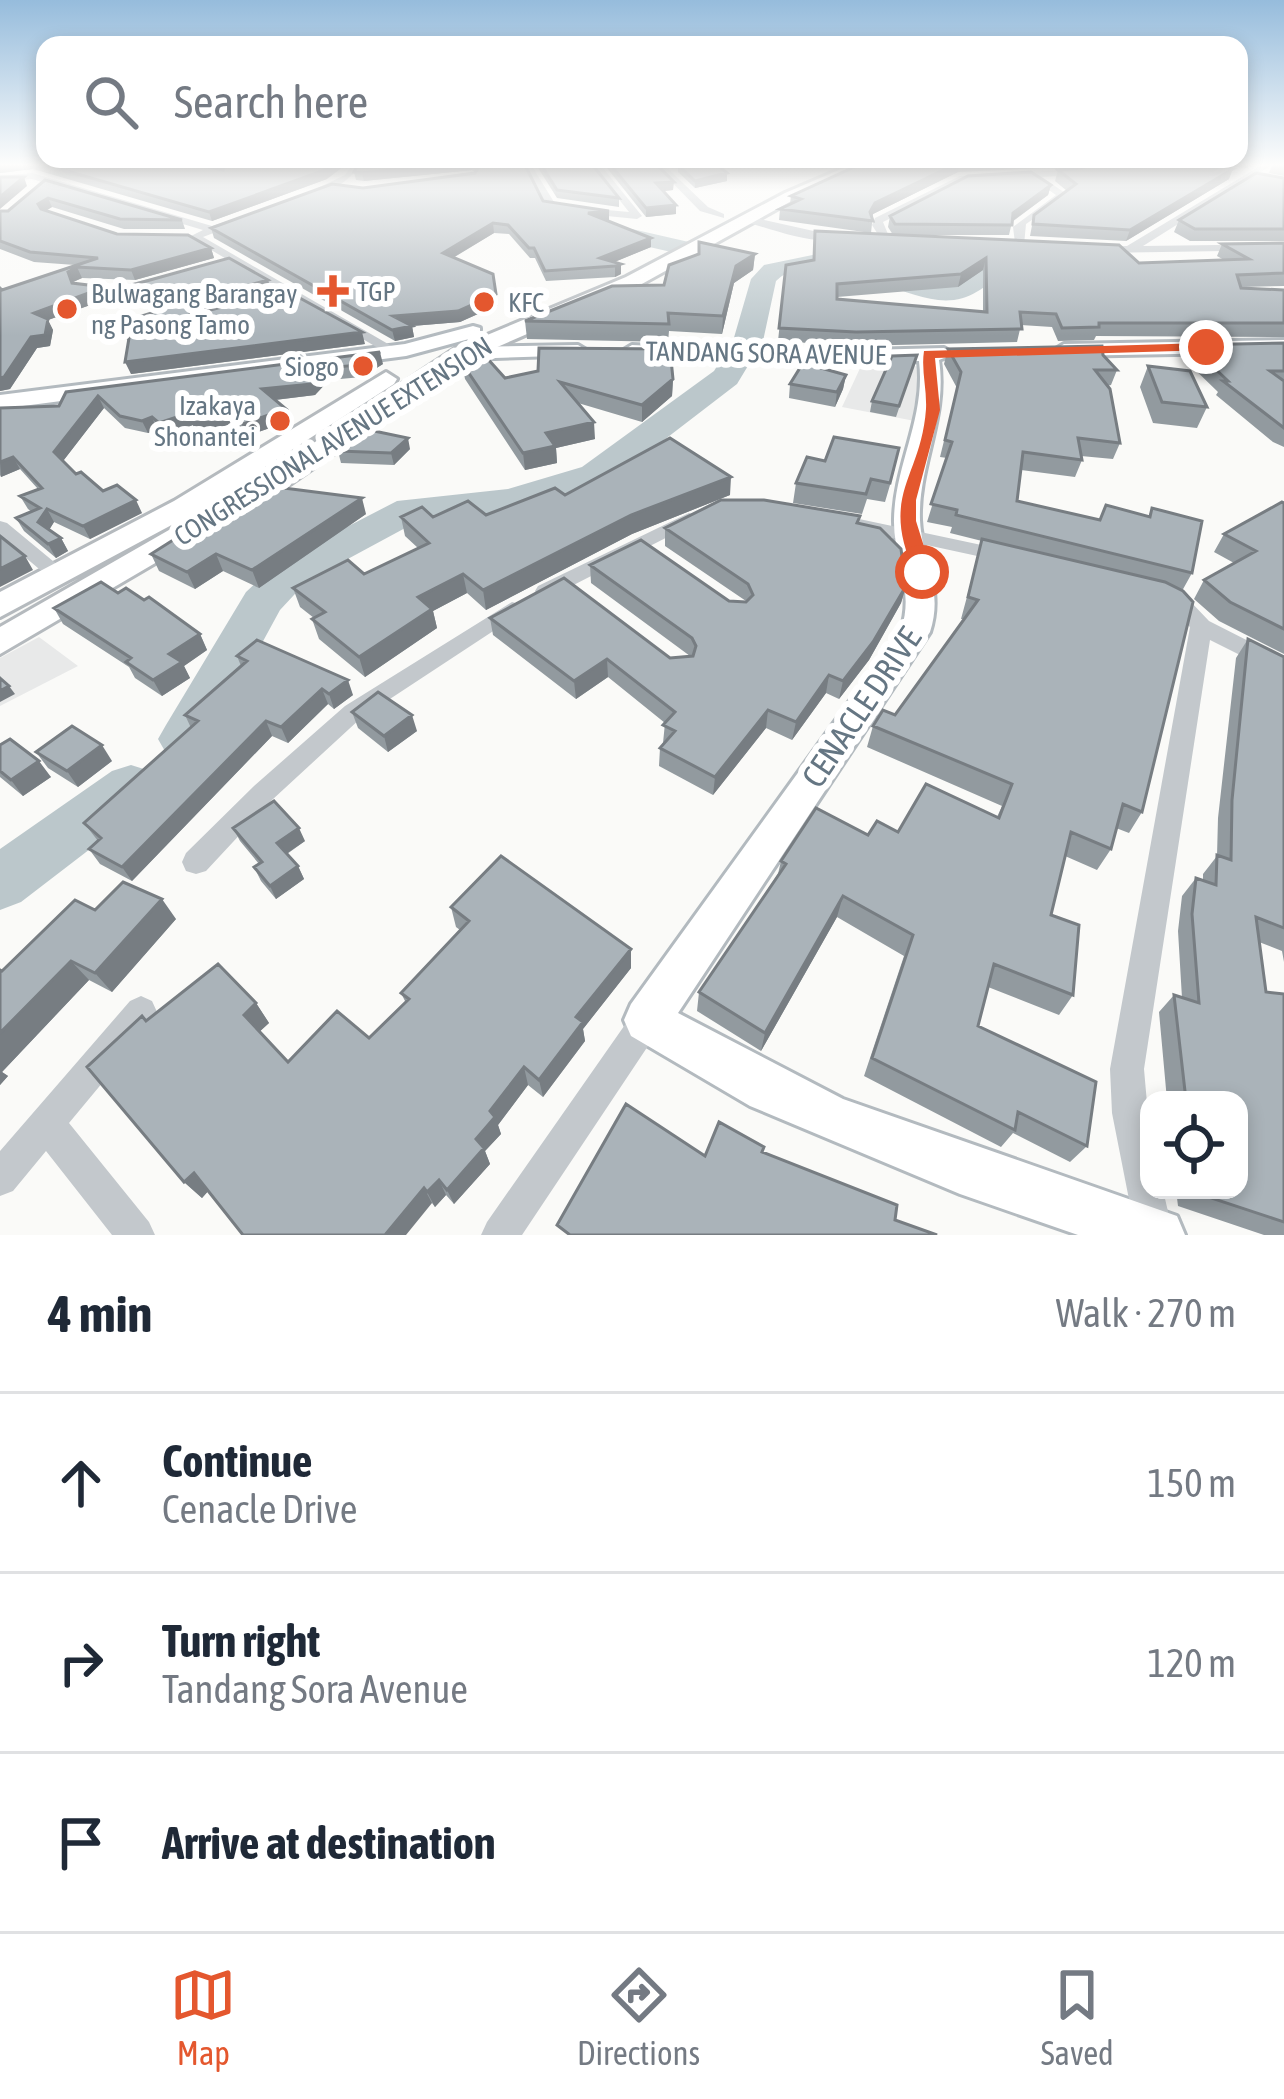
<!DOCTYPE html>
<html lang="en">
<head>
<meta charset="utf-8">
<style>
	:root { --surface:#fff; --page:#f6f6f7; --text:#1f2937; --muted:#747a83; --line:#e0e1e3; --accent:#e4572e }
	body { margin:0; font-family:"Asap Condensed",sans-serif; background:var(--page); color:var(--text) }
	.controls { position:absolute; right:36px; bottom:36px; display:grid; overflow:hidden; border-radius:24px; box-shadow:0 6px 18px #0003 }
	.controls button { width:108px; height:108px; display:grid; place-items:center; padding:0; border:0; border-bottom:3px solid var(--line); background:var(--surface); color:var(--text); font:60px sans-serif }
	.stop { position:absolute; width:36px; height:36px; margin:-27px; border:9px solid #e4572e; border-radius:50%; background:#fff }
	.stop.end { background:#e4572e; border-color:#fff; box-shadow:0 3px 12px #0008 }
	.list { margin:0; padding:0; list-style:none }
	h2 { display:flex; justify-content:space-between; align-items:center; height:156px; margin:0; padding:0 48px; font-size:51px }
	h2 small { font-size:39px; font-weight:400; color:var(--muted) }
	.list li { display:grid; grid-template-columns:78px 1fr auto; gap:36px; align-items:center; box-sizing:border-box; height:180px; padding:0 48px; border-top:3px solid var(--line) }
	.list b { display:block; font-size:45px; white-space:nowrap }
	.list p { margin:0; font-size:39px; white-space:nowrap; color:var(--muted) }
	.list em { font-size:39px; font-style:normal; color:var(--muted) }
	.icon { flex:none; width:66px; height:66px; fill:none; stroke:currentColor; stroke-width:2; stroke-linecap:round; stroke-linejoin:round }
	.map { position:relative; flex:none; width:1284px; height:1235px; overflow:hidden }
	.search { position:absolute; background:var(--surface); box-shadow:0 6px 18px #0003; left:36px; right:36px; top:36px; height:132px; display:flex; align-items:center; gap:30px; box-sizing:border-box; padding:0 42px; border-radius:24px; color:var(--muted); font-size:45px }
	.sheet { height:696px; background:var(--surface) }
	nav { display:flex; justify-content:space-around; align-items:center; box-sizing:border-box; height:168px; border-top:3px solid var(--line); background:var(--surface); font-size:33px; color:var(--muted) }
	nav a { display:grid; justify-items:center; gap:6px }
	nav .on { color:var(--accent) }
	.map>svg:first-child { display:block }
</style>
</head>
<body>
<div class="map">
<svg width="1284" height="1235" viewBox="0 0 1284 1235">
	<rect width="100%" height="100%" fill="#fafaf8"/>
	<path fill="#e8e9e9" d="M862,364L935,367L920,422L842,407Z
		M39,637L78,666L0,706V658Z"/>
	<g fill="none" stroke-linecap="round" stroke-linejoin="round">
		<path fill="#bbc7cb" fill-rule="evenodd" d="M594,227L632,229L750,256L753,261L741,268L632,243L586,239L583,234Z
			M1011,251L1041,252L1053,259C1040,271 1025,261 1011,269C991,280 977,297 954,300C897,307 829,234 776,281L763,341L737,384L608,483L511,511L420,520L307,581L280,610L202,753L184,759L166,753L158,739L166,725L246,592L277,563L397,501L508,489L582,467L714,371L733,341L751,279L764,265L827,252L949,285Z
			M131,765L150,771L158,787L150,803L21,902L0,910V849L112,771Z"/>
		<g stroke="#b3babf" stroke-width="6">
			<path id="secondary" d="M473,326L480,328V336L406,356L0,409V395L405,344Z
				M1284,340V352L1064,356L1054,350L1064,344Z
				M578,345L588,351L585,355L464,359L454,353L464,347Z
				M632,345L787,352L944,348L954,354L939,360C948,417 918,465 920,520C922,562 944,589 930,632L678,1013L843,1099L1177,1216L1185,1235H1078L960,1194L750,1106L631,1036L624,1020L631,1004L901,630C915,589 893,559 894,519C895,464 926,417 919,361L787,364L625,355L622,351Z"/>
		</g>
		<g stroke="#b5babe" stroke-width="6">
			<path id="primary" d="M855,163H874L795,199L640,285L472,358L290,484L0,654V627L270,472L456,348L626,277L785,193Z
				M386,372L397,379L394,384L194,513L0,617V592L174,501Z"/>
		</g>
		<path fill="#c3c8cc" fill-rule="evenodd" d="M354,163H362C350,181 324,199 303,195L345,175Z
			M522,163H530L554,202L563,206L629,212L590,163H599L642,216L637,219L557,211L546,206Z
			M653,163H662L708,207L724,214V218L700,211Z
			M1265,163H1275L1143,246L1284,244V250L1099,253L1093,250L1099,247L1127,246Z
			M1065,170L1068,175L1042,177L1068,195L1026,224L1024,245L1015,243L1013,227L1056,195L1030,177L965,181L883,222L892,244H884L872,225L875,218L960,176Z
			M32,173L212,226L282,203V207L203,237L402,352L390,355L189,237L203,230L32,179L0,182V176Z
			M746,216L845,238C815,247 773,229 742,221Z
			M161,276L167,280L165,283L107,297L76,287L82,283L107,289Z
			M689,513L695,515L698,519L695,523L552,596H538L535,591L538,586Z
			M831,513L1005,550L1015,556L1005,562L825,523L822,519L825,515Z
			M0,521L7,523L65,571L68,575L65,579H51L0,536Z
			M1169,591L1188,599L1209,621L1284,659V677L1210,640L1144,1069L1149,1126V1190H1163L1173,1233L1136,1235L1112,1113L1110,1069L1190,627L1159,598Z
			M512,602L519,604L522,609L519,614L361,718L272,800L206,871L196,874L186,871L182,862L186,853L254,786L345,706Z
			M141,996L152,1001L157,1012L152,1023L69,1123L149,1222L155,1235H112L46,1151L13,1191L0,1196V1151L130,1001Z
			M647,1004L658,1009L663,1020L658,1031L522,1235H481L487,1222L636,1009Z"/>
		<use href="#secondary" fill="#fff" fill-rule="evenodd"/>
		<use href="#primary" fill="#fff" fill-rule="evenodd"/>
	</g>
	<path fill="#929a9f" fill-rule="evenodd" d="M0,163H214L213,168L223,170L327,179L212,221L33,169L0,173Z
		M359,163H524L543,201L609,211V221L651,247L614,262L621,264V274L615,277L546,281L535,258H530L509,234L494,233L453,258L498,305L460,322L412,326L414,337L395,341L214,238L211,228L363,188L475,172L472,170L364,181L356,180L354,172Z
		M535,163H591L619,198V207L557,198Z
		M603,163H655L673,190L663,191L676,214L646,217Z
		M732,163H767L751,168Z
		M863,163H1083L1068,167L958,172L873,214L871,233L779,220L780,209L790,204L791,196Z
		M1092,163H1257L1247,168L1209,164L1229,179L1126,241L1030,236L1034,215L1067,191L1055,181L1058,170L1082,168Z
		M1273,163H1284V176L1269,173Z
		M678,165L727,173V181L695,188L678,172Z
		M1284,178V241H1190L1174,232L1179,220Z
		M45,180L182,220L185,229H124L52,207L45,211L117,234L211,248L214,258L135,280L82,278L73,282L110,298L48,320L53,330L50,346L37,348L10,389L0,391V288L2,290L75,265L34,262L0,249V211H8Z
		M1051,185L1048,195L1012,222L1009,235H893L888,227L890,216Z
		M815,231L1139,263L1224,260L1217,256L1222,244L1284,243V286L1240,287L1284,290V337L1096,336L1094,340L1058,341L1052,327L1021,325L1017,342L854,346L778,341L786,265L813,260ZM983,270V311L837,299V297L958,287Z
		M755,254L753,270L734,283L722,334L669,331L668,342L527,339L525,321L664,285Z
		M132,285L272,292L196,313L365,344L131,374L128,340L122,336L117,324L157,312L136,296Z
		M1284,343V447L1273,442L1216,395L1218,392L1184,359L1190,345Z
		M948,349L1103,355L1117,370L1111,385L1107,386L1120,443L1113,459L1081,456L1082,460L1075,477L1021,470L1017,501L1099,520L1106,505L1148,517L1152,508L1192,573L1182,591L1142,812L1129,833L1116,828L1111,849L1097,870L1065,856L1051,915L1073,995L1059,1015L988,987L978,1026L1087,1146L1070,1162L1013,1133L1001,1147L864,1076L904,956L837,917L761,1051L697,1011L699,992L778,874L781,861L868,835L997,817L1002,806L867,747L873,726L895,715L964,619H961L982,541L950,533L952,527L927,522L947,458L940,457L957,388L944,364Z
		M917,355L896,417L870,412L872,401Z
		M462,363L505,378L673,379L672,396L642,422L578,403L595,439L556,448L557,463L525,470L465,379Z
		M383,364L362,377L329,380L315,395L275,400L290,421L247,436L233,423L197,435L193,425L164,435L157,430L148,433L125,428L104,408L63,461L76,474L142,513L90,539L54,522L49,530L61,538L68,551L56,558L24,531L16,518L32,512L28,509L20,496L38,489L20,469L1,477L0,475V408L59,406L66,392Z
		M1148,366L1207,407L1197,428L1153,423L1140,387Z
		M846,375L843,389L835,407L789,398L790,384Z
		M410,449L394,465L341,463L338,451Z
		M825,461L895,468L885,502L867,499L862,514L793,503L796,483Z
		M565,495H730L632,534L486,610L467,593L433,611L437,628L365,677L319,639L312,619L314,618L300,607L293,588L364,574L418,548L405,536L401,517L486,515Z
		M1284,503V654L1219,621L1194,599L1204,580L1234,563L1214,552L1224,534Z
		M366,514L259,588L223,571L195,589L159,571L151,554L228,515Z
		M858,523L906,586L901,603L869,660L839,699L826,693L792,740L766,728L713,795L659,766L660,748L663,743L665,723L608,677L576,699L493,635L490,618L670,658L690,656L591,583L590,565L729,601H746L665,546V528Z
		M118,593L200,634L207,650L184,666L190,678L162,696L135,678L129,667L63,624L54,608Z
		M1248,639L1284,657V962L1282,951L1259,942L1266,992L1284,994V1235H1264L1178,1206L1176,1190H1239V1100H1167L1159,1012L1174,995L1182,998L1178,931L1182,896L1196,878L1203,880V874L1217,856L1218,818L1236,658Z
		M237,656L353,695L334,709L328,704L288,743L272,736L132,881L100,864L89,849L98,841L84,823L191,728L185,715L241,666Z
		M352,712L417,731L388,752L358,728Z
		M0,745L51,777L23,796L0,777Z
		M36,752L112,761L78,787L48,768Z
		M233,828L305,841L287,854L298,866L304,879L276,899L261,881L254,867L259,864L240,841Z
		M451,907L631,968L583,1029L585,1041L543,1097L528,1085L498,1125L501,1134L485,1151L490,1164L454,1204L446,1195L435,1207L432,1203L208,1191L202,1198L184,1182L147,1021L256,1003L269,1023L259,1032L288,1062L369,1038L406,1003L401,993L460,930L456,927Z
		M95,910L176,919L112,992L89,980L2,1072L8,1076L0,1085V970L2,971Z"/>
	<path fill="#777d82" d="M31,163L33,169L0,173V164Z
		M335,163H348L327,179L212,221L209,212Z
		M459,163H471L472,170L364,181L362,173Z
		M958,163H960L958,172L873,214L868,223L870,212L875,203Z
		M1233,169L1229,179L1126,241L1130,230Z
		M727,173V181L695,188V181Z
		M24,177L27,186L0,209V197Z
		M674,182L673,190L656,192V183Z
		M1051,185L1048,195L1010,223L1013,213Z
		M48,198L52,207L42,213L38,204Z
		M676,205V214L646,217V208Z
		M609,211V221L588,213Z
		M493,223L494,233L444,263L443,253Z
		M651,238V247L600,268V258Z
		M211,248L214,258L135,280L131,270Z
		M755,254L753,270L734,283L722,334L723,316L736,266Z
		M986,258L983,270L958,287L961,274Z
		M621,264V274L615,277V266Z
		M77,267L82,278L73,282L76,293L68,272Z
		M268,280L272,292L190,315L192,301Z
		M105,287L110,298L48,320L53,330L50,346L37,348L10,389L0,391V378L34,313Z
		M496,294L498,305L460,322L412,326L414,337L395,341L392,330L393,316Z
		M362,332L365,344L131,374L125,362Z
		M380,352L383,364L362,377L360,365Z
		M326,368L329,380L315,395L266,401L262,389Z
		M846,375L843,389L835,407L837,392Z
		M673,379L672,396L642,422V405Z
		M98,396L104,408L60,465L54,452Z
		M286,409L290,421L247,436L243,424Z
		M229,411L233,423L197,435L193,425L164,435L159,423L189,413Z
		M152,417L157,430L148,433L142,421Z
		M594,422L595,439L556,448L557,463L525,470L523,453L546,433Z
		M408,438L410,449L394,465L391,453Z
		M13,457L20,469L1,477L0,462Z
		M731,477L730,495L632,534L486,610L483,590L631,515Z
		M362,498L366,514L259,588L252,570Z
		M136,500L142,513L90,539L83,526Z
		M47,509L54,522L46,535L38,522Z
		M61,538L68,551L56,558L48,544Z
		M216,554L223,571L195,589L187,572Z
		M25,556L33,570L0,587V569Z
		M463,574L467,593L433,611L437,628L365,677L359,657L418,597Z
		M906,586L901,603L869,660L839,699L843,681Z
		M200,634L207,650L184,666L190,678L162,696L153,680L169,654Z
		M607,659L608,677L576,699L574,681Z
		M829,675L826,693L792,740L796,722Z
		M348,680L353,695L334,709L329,694Z
		M9,686L15,694L0,702V691Z
		M322,689L328,704L288,743L281,727Z
		M768,710L766,728L713,795L715,777Z
		M412,715L417,731L388,752L384,736Z
		M266,721L272,736L132,881L122,867Z
		M102,745L112,761L78,787L67,771Z
		M39,761L51,777L23,796L11,780Z
		M299,828L305,841L283,856L277,843Z
		M298,866L304,879L276,899L270,886Z
		M843,896L837,917L761,1051L765,1033Z
		M162,899L176,919L112,992L95,973Z
		M631,949V968L583,1029L585,1041L543,1097L539,1080L576,1017Z
		M71,961L89,980L2,1072L8,1076L0,1085V1033Z
		M256,1003L269,1023L257,1034L244,1015Z
		M524,1067L528,1085L498,1125L501,1134L485,1151L490,1164L454,1204L447,1190L490,1111Z
		M194,1173L211,1188L202,1198L184,1182Z
		M439,1180L446,1195L435,1207L427,1192Z
		M424,1188L432,1203L406,1235H385Z"/>
	<path fill="#aab3b9" stroke="#777d82" stroke-width="3" fill-rule="evenodd" d="M39,163H209V167L223,170L224,163H335L325,170L209,212Z
		M359,163H459L362,173L354,172Z
		M473,163H524L543,201L609,211L588,213L651,238L600,258L621,264L615,266L545,271L534,248H529L508,225L493,223L443,253L493,274L496,294L458,311L393,316L412,326L392,330L211,228L332,184L363,188L475,173L478,168Z
		M540,163H591L619,198L557,190Z
		M609,163H655L674,182L656,183L676,205L646,208Z
		M691,163H715L727,173L695,181L678,165Z
		M863,163H958L875,203L870,212L873,221L780,209L801,199L791,196Z
		M1092,163H1206L1233,169L1130,230L1033,224L1034,215L1076,184L1058,170L1082,168Z
		M1031,172L1051,185L1013,213L1012,225L895,224L890,216L968,176Z
		M1256,173L1284,178V229H1195L1179,220Z
		M0,177H24L0,197Z
		M45,180L182,220L120,219L48,198L38,204L41,209L117,234L188,235L211,248L131,270L77,267L68,272L72,283L105,287L34,313L48,319L45,335L31,337L4,377L0,378V288L2,290L98,258L30,252L0,241V211H8Z
		M815,231L1119,245L1139,263L1249,259L1222,244L1284,243V273L1237,275L1241,288L1284,290V323H1099V327L1062,328L1056,314L1020,312L1022,329L856,332L779,328L786,265L814,260ZM986,258L987,312L837,299V284L961,274Z
		M699,242L755,254L736,266L723,316L668,313L669,324L525,321L612,286L664,285L669,265L699,254Z
		M229,258L268,280L192,301L190,315L287,291L362,332L125,362L130,332L117,324L164,309L132,285Z
		M1284,343V371H1270L1284,381V428L1223,381H1228L1190,345Z
		M1102,346L1103,355L1117,370H1095L1110,389L1120,443L1078,438L1082,460L1023,452L1017,501L1100,520L1106,505L1150,517L1152,508L1202,521L1192,573L956,515L957,510L931,504L952,442L945,440L961,372L948,349Z
		M539,348L670,349L673,379L642,405L560,382L594,422L546,433L555,446L523,453L462,363L486,357L505,378L538,371Z
		M380,352L360,365L326,368L312,384L262,389L286,409L243,424L229,411L192,423L189,413L159,423L152,417L142,421L120,416L98,396L54,452L76,474L81,472L103,491L117,485L136,500L83,526L47,509L38,522L61,538L48,544L16,518L40,508L20,496L42,488L13,457L0,462V408L59,406L66,392Z
		M917,355L899,406L872,401L892,356Z
		M803,363L846,375L837,392L790,384Z
		M1148,366L1190,371L1207,407L1162,402Z
		M374,431L408,438L391,453L338,451Z
		M834,437L899,448L890,483L871,479L866,494L796,483L807,457L825,461Z
		M670,438L731,477L631,515L483,590L463,574L418,597L432,609L359,657L312,619L325,612L293,588L348,560L364,574L429,543L401,517L422,507L433,517L468,501L486,515L555,488L565,495Z
		M276,487L362,498L252,570L216,554L187,572L151,554L219,511L228,515Z
		M721,500H764L860,516L857,523L880,528L901,549L906,586L873,642L843,681L829,675L796,722L768,710L715,777L660,748L675,731L663,725L675,712L607,659L574,681L490,618L564,578L670,658L693,656L696,646L692,638L590,565L641,540L729,601L746,602L753,595L748,584L665,528Z
		M1282,502L1284,503V629L1230,602L1204,580L1256,551L1224,534Z
		M0,536L25,556L0,569Z
		M982,539L1165,582L1183,591L1193,602L1142,812L1123,804L1111,849L1071,832L1051,915L1079,925L1073,995L994,964L978,1026L1096,1082L1087,1146L1018,1112L1015,1130L872,1058L913,935L843,896L765,1033L699,992L786,864L781,861L816,808L868,835L877,821L898,832L926,784L999,818L1012,784L873,726L883,710L895,715L978,600L968,597Z
		M101,582L118,593L126,588L144,600L149,597L200,634L169,654L182,662L153,680L126,662L131,658L54,608Z
		M1248,639L1284,657V928L1256,917L1266,992L1284,994V1222L1196,1193V1190H1239V1100H1186L1174,995L1199,1003L1192,914L1196,878L1216,885L1217,855L1231,860L1232,800Z
		M257,640L348,680L329,694L322,689L281,727L266,721L122,867L89,849L101,838L84,823L198,721L185,715L247,661L237,656Z
		M0,678L9,686L0,691Z
		M378,692L412,715L384,736L352,712Z
		M72,726L102,745L67,771L36,752Z
		M10,739L39,761L11,780L0,771V745Z
		M274,801L299,828L277,843L298,866L270,886L254,867L262,862L233,828Z
		M501,856L631,949L576,1017L583,1022L539,1080L524,1067L490,1111L495,1117L476,1139L484,1148L447,1190L439,1180L427,1192L424,1188L385,1235H243L194,1173L184,1182L87,1067L142,1016L146,1021L218,964L256,1003L244,1015L288,1062L337,1011L369,1038L409,999L401,993L469,921L451,907Z
		M123,882L162,899L95,973L71,961L0,1033V970L2,971L75,900L95,910Z
		M626,1104L705,1156L719,1122L764,1147L762,1152L897,1205L895,1220L937,1235H570L557,1225Z"/>
	<linearGradient id="sky" x2="0" y2="1"><stop stop-color="#96bcdc"/><stop offset="0.49" stop-color="#fdfdfc"/><stop offset="1" stop-color="#fdfdfc" stop-opacity="0"/></linearGradient>
	<rect width="1284" height="336" fill="url(#sky)"/>
	<path fill="#e4572e" d="M1206,343L1211,350L935,358L940,410L916,500V521L932,572L916,576C878,493 921,480 926,409C927,389 921,370 924,351Z"/>
	<g fill="#e4572e" stroke="#fff" stroke-width="4.5">
		<path d="M327 273h12v12h12v12h-12v12h-12v-12h-12v-12h12z"/>
		<circle cx="484" cy="302" r="12"/>
		<circle cx="67" cy="309" r="12"/>
		<circle cx="363" cy="366" r="12"/>
		<circle cx="280" cy="421" r="12"/>
	</g>
	<g text-anchor="middle" dominant-baseline="central" stroke-width="12" stroke-linejoin="round" paint-order="stroke">
		<g font-size="27" fill="#657683" stroke="#fff" text-anchor="start">
			<text x="357" y="291">TGP</text>
			<text x="91" y="293">Bulwagang Barangay<tspan x="91" dy="31">ng Pasong Tamo</tspan></text>
			<text x="508" y="302">KFC</text>
			<text x="339" y="366" text-anchor="end">Siogo</text>
			<text x="256" y="405" text-anchor="end">Izakaya<tspan x="256" dy="31">Shonantei</tspan></text>
		</g>
		<g font-size="27" fill="#657683" stroke="#fff">
			<text transform="translate(766 353) rotate(1)">TANDANG SORA AVENUE</text>
			<text transform="translate(333 441) rotate(-32)">CONGRESSIONAL AVENUE EXTENSION</text>
		</g>
		<g font-size="33" fill="#657683" stroke="#fff">
			<text transform="translate(861 707) rotate(-56)">CENACLE DRIVE</text>
		</g>
	</g>
</svg>
<div class="controls">
<button><svg class="icon" aria-label="locate" viewBox="0 0 24 24"><circle cx="12" cy="12" r="6"/><path d="M12 2v4M12 18v4M2 12h4M18 12h4"/></svg></button>
</div>
<div class="stop" style="left:922px;top:572px"></div>
<div class="stop end" style="left:1206px;top:347px"></div>
<div class="search"><svg class="icon" aria-label="search" viewBox="0 0 24 24"><circle cx="10" cy="10" r="6"/><path d="M15 15l6 6"/></svg>Search here</div>
</div>
<section class="sheet">
<h2>4 min<small>Walk · 270 m</small></h2>
<ul class="list">
<li><svg class="icon" aria-label="ahead" viewBox="0 0 24 24"><path d="M12 20V5M6 11l6-6 6 6"/></svg><div><b>Continue</b><p>Cenacle Drive</p></div><em>150 m</em></li>
<li><svg class="icon" aria-label="right" viewBox="0 0 24 24"><path d="M7 20v-9h11M14 6l5 5-5 5"/></svg><div><b>Turn right</b><p>Tandang Sora Avenue</p></div><em>120 m</em></li>
<li><svg class="icon" aria-label="arrive" viewBox="0 0 24 24"><path d="M6 21V4h12l-3 4 3 4H6"/></svg><div><b>Arrive at destination</b></div></li>
</ul>
</section>
<nav>
<a class="on"><svg class="icon" aria-label="map" viewBox="0 0 24 24"><path d="M3 6l6-2 6 2 6-2v14l-6 2-6-2-6 2zM9 4v14M15 6v14"/></svg>Map</a>
<a><svg class="icon" aria-label="directions" viewBox="0 0 24 24"><path d="M12 3l9 9-9 9-9-9zM9 14v-3h6M13 9l2 2-2 2"/></svg>Directions</a>
<a><svg class="icon" aria-label="saved" viewBox="0 0 24 24"><path d="M7 4h10v16l-5-4-5 4z"/></svg>Saved</a>
</nav>
</body>
</html>
